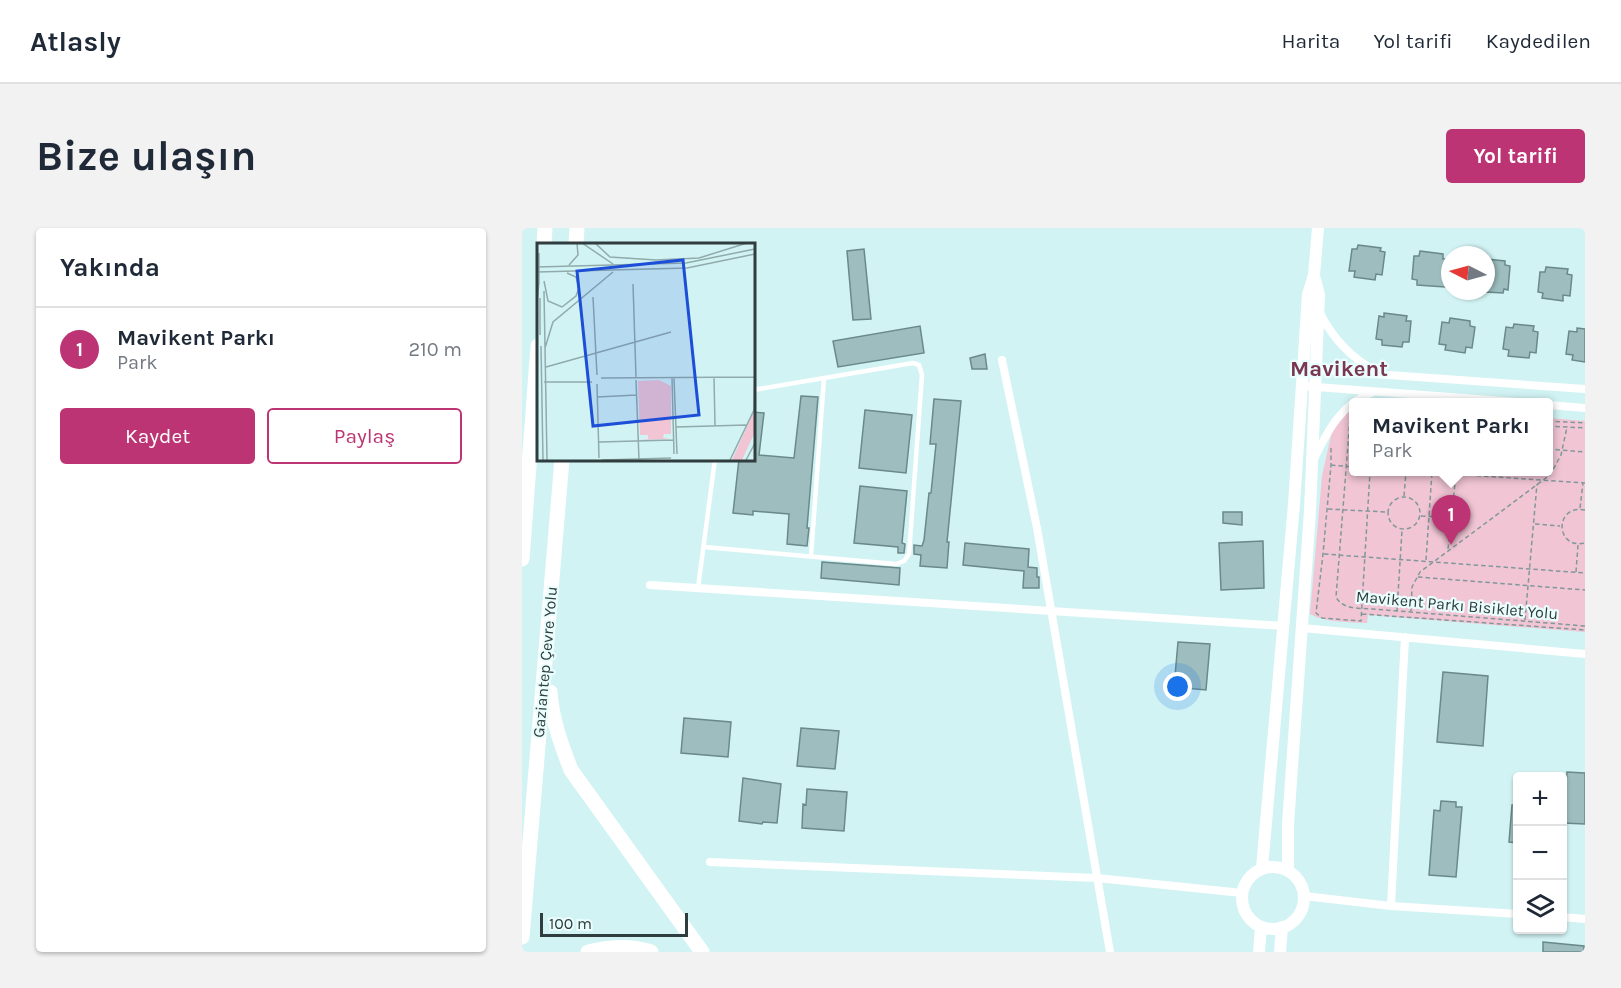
<!DOCTYPE html>
<html lang="tr">
<head>
<meta charset="utf-8">
<style>
	:root { --surface:#fff; --page:#f2f2f3; --text:#1f2937; --muted:#747a83; --line:#e0e1e3; --accent:#bc3473 }
	body { margin:0; font-family:Karla,sans-serif; background:var(--page); color:var(--text) }
	.controls { position:absolute; right:18px; bottom:18px; display:grid; overflow:hidden; border-radius:6px; box-shadow:0 2px 4px #0004 }
	.controls button { width:54px; height:54px; display:grid; place-items:center; padding:0; border:0; border-bottom:2px solid var(--line); background:var(--surface); color:var(--text); font:30px sans-serif }
	.compass { position:absolute; left:919px; top:18px; width:54px; height:54px; border-radius:50%; background:var(--surface); box-shadow:0 2px 4px #0004; rotate:276deg }
	.scale { position:absolute; left:18px; bottom:15px; width:148px; box-sizing:border-box; padding-left:6px; border:3px solid #303d3e; border-top:0; font-size:16px; line-height:21px; white-space:nowrap; color:#303d3e; -webkit-text-stroke:4px #eafefe; paint-order:stroke }
	.you { position:absolute; left:656px; top:459px; width:21px; height:21px; margin:-15px; border:4px solid #fff; border-radius:50%; background:#1a73e8; box-shadow:0 0 0 9px #1a73e833 }
	.badge { display:grid; place-items:center; width:39px; height:39px; border-radius:50%; background:var(--accent); color:#fff; font-size:20px; font-weight:700 }
	.pin { position:absolute; translate:-50% -50px; filter:drop-shadow(0 2px 3px #0008) }
	.pin::after { content:''; position:absolute; top:32px; width:21px; height:18px; background:inherit; clip-path:polygon(0 0,100% 0,50% 100%) }
	.popup { position:absolute; left:827px; top:170px; width:204px; height:78px; box-sizing:border-box; display:grid; place-content:center; border-radius:6px; background:var(--surface); filter:drop-shadow(0 2px 4px #0005); font-size:20px; white-space:nowrap; color:var(--muted) }
	.popup b { font-size:22px; color:var(--text) }
	.popup::after { content:''; position:absolute; left:50%; top:100%; margin-left:-12px; border:12px solid transparent; border-top-color:var(--surface) }
	.list { margin:0; padding:0; list-style:none }
	h2 { display:flex; justify-content:space-between; align-items:center; height:78px; margin:0; padding:0 24px; font-size:26px }
	h2 small { font-size:20px; font-weight:400; color:var(--muted) }
	.list li { display:grid; grid-template-columns:39px 1fr auto; gap:18px; align-items:center; box-sizing:border-box; height:84px; padding:0 24px; border-top:2px solid var(--line) }
	.list b { display:block; font-size:22px; white-space:nowrap }
	.list p { margin:0; font-size:20px; white-space:nowrap; color:var(--muted) }
	.list em { font-size:20px; font-style:normal; color:var(--muted) }
	.actions { display:flex; gap:12px; padding:18px 24px }
	.actions a { flex:1; padding:14px 0; border:2px solid var(--accent); border-radius:6px; text-align:center; font-size:21px; color:var(--accent) }
	.actions .main { background:var(--accent); color:#fff }
	.icon { flex:none; width:33px; height:33px; fill:none; stroke:currentColor; stroke-width:2; stroke-linecap:round; stroke-linejoin:round }
	.map { position:relative; flex:none; width:1063px; height:724px; overflow:hidden; border-radius:6px }
	header { display:flex; align-items:center; gap:36px; box-sizing:border-box; height:84px; padding:0 30px; background:var(--surface); border-bottom:2px solid var(--line) }
	header strong { font-size:28px }
	nav { display:flex; gap:33px; margin-inline-start:auto; font-size:21px }
	.intro { display:flex; align-items:center; justify-content:space-between; box-sizing:border-box; height:144px; padding:0 36px }
	h1 { margin:0; font-size:42px }
	.button { padding:15px 27px; border-radius:6px; background:var(--accent); color:#fff; font-size:21px; font-weight:700 }
	main { display:flex; gap:36px; padding:0 36px }
	aside { flex:1; background:var(--surface); border-radius:6px; box-shadow:0 2px 4px #0004 }
	.map>svg:first-child { display:block }
</style>
</head>
<body>
<header>
<strong>Atlasly</strong>
<nav><a>Harita</a><a>Yol tarifi</a><a>Kaydedilen</a></nav>
</header>
<div class="intro"><h1>Bize ulaşın</h1><a class="button">Yol tarifi</a></div>
<main>
<aside>
<h2>Yakında<small></small></h2>
<ul class="list">
<li><span class="badge">1</span><div><b>Mavikent Parkı</b><p>Park</p></div><em>210 m</em></li>
</ul>
<div class="actions"><a class="main">Kaydet</a><a>Paylaş</a></div>
</aside>
<div class="map">
<svg width="1063" height="724" viewBox="0 0 1063 724">
	<rect width="100%" height="100%" fill="#d2f3f4"/>
	<path fill="#f1c5d4" d="M831,177L832,244H1026L1027,190L1063,193V404L846,387L845,395C827,394 805,395 788,386L800,248L810,203Z"/>
	<path fill="#9dbdbe" stroke="#6a898a" stroke-width="1.5" d="M836,17L859,20L858,23L863,24L860,47L854,46L853,52L832,49L833,43H827L830,21H835Z
		M342,21L349,91L331,92L325,23Z
		M898,23L921,26V31H926L923,59L895,57V52L890,51L892,28H897Z
		M964,31L983,33V37L988,38L986,62L982,61L981,65L964,64Z
		M1024,39L1046,41L1045,46L1050,47L1048,68L1041,67V73L1020,70L1021,65L1016,64L1018,44H1023Z
		M862,85L885,88L884,93H889L887,114H881L880,119L860,117V112L854,111L857,88L862,89Z
		M928,90L948,93V98L953,99L950,120L944,119L943,125L923,122L924,117L917,116L920,94L927,95Z
		M992,96L1012,98L1011,103L1016,104L1014,125L1008,124L1007,130L986,128L987,122L981,121L984,99L991,100Z
		M398,98L402,125L316,139L311,113Z
		M1055,100L1063,101V134L1050,132L1051,127L1044,126L1047,103L1055,104Z
		M463,126L465,141H450L448,130Z
		M279,168L296,169L285,300H287L285,318L265,316L267,286L231,283V287L211,285L217,231H231V184L242,185L237,227L272,230Z
		M412,171L439,173L425,314H427L425,340L398,338L399,327L392,326V317L400,318L402,312L407,265H409L414,216H408Z
		M343,182L390,187L384,245L337,240Z
		M338,258L385,263L380,315L383,316L382,325H376V319L332,315Z
		M701,284H720V297L701,295Z
		M741,313L742,360L699,362L697,315Z
		M443,315L507,321L506,339L515,340V349H517V360H501L502,343L441,337Z
		M300,334L378,340L377,357L299,350Z
		M656,414L688,416L684,462L652,459Z
		M921,444L966,448L961,518L915,514Z
		M162,490L209,494L206,529L159,525Z
		M279,500L317,503L313,541L275,538Z
		M1045,544L1063,545V596L1041,595Z
		M221,550L259,556L255,595L241,594L240,596L217,593Z
		M285,561L325,564L322,603L280,600L281,576L284,577Z
		M919,573L934,574V579H940L934,649L907,647L912,582L918,583Z
		M990,577H996V615L987,614Z
		M1021,714L1062,718V724H1021Z"/>
	<g fill="none" stroke-linecap="round" stroke-linejoin="round">
		<path stroke="#819899" stroke-width="1.5" stroke-dasharray="4.5 3" stroke-linecap="butt" d="M828,191L814,369C821,382 838,380 851,381L1063,398
			M1026,193L1063,195
			M1026,198L1063,200
			M809,220V237L801,326L794,385L800,390L839,393L848,244
			M1026,221L1063,224
			M809,237L832,239
			M902,244L1063,255
			M882,268L884,244
			M866 285a16 16 0 1 1 32 0a16 16 0 1 1-32 0Z
			M1058,280L1061,255
			M806,281L864,284
			M1063,282C1032,276 1033,322 1063,315
			M899,288L930,289
			M1013,296L1038,298
			M926,321L934,246
			M802,326L1063,345
			M904,332L910,244
			M1054,344L1056,317
			M896,349L1063,362
			M875,383L880,302
			M889,383L890,359L898,344L1028,247L1039,227L1045,199
			M840,386L1063,402
			M1003,392L1015,256"/>
		<path stroke="#fff" stroke-width="4.5" d="M182,319L374,336L382,333L387,326L400,147L397,137L391,135L231,162
			M289,328L302,150
			M176,360L193,231"/>
		<path stroke="#fff" stroke-width="8" d="M797,83C810,110 829,130 855,144
			M480,132L515,300L588,724
			M782,141L1063,161
			M781,158L995,174
			M1026,177L1063,180
			M792,231C806,202 819,176 851,164
			M128,357L762,398
			M780,400L1063,426
			M188,634L575,650L720,665
			M782,668L869,678L996,686
			M869,678L883,409
			M1040,689L1063,691"/>
		<path stroke="#fff" stroke-width="12" d="M720 670a31 31 0 1 1 62 0a31 31 0 1 1-62 0Z
			M740,640L772,276L786,67L792,47L796,0
			M766,643V596L788,283L797,67L792,48
			M737,724L739,699
			M758,724L760,699"/>
		<path stroke="#fff" stroke-width="15" d="M22,16L23,0
			M54,16L55,0
			M0,331L16,118
			M28,464C30,492 39,516 49,542L180,724
			M0,709L40,231
			M66,724C88,719 107,717 129,724"/>
	</g>
	<g text-anchor="middle" dominant-baseline="central" stroke-width="4.5" stroke-linejoin="round" paint-order="stroke">
		<g font-size="16" fill="#303d3e" stroke="#eafefe">
			<text transform="translate(935 377) rotate(5)">Mavikent Parkı Bisiklet Yolu</text>
			<text transform="translate(23 434) rotate(-85)">Gaziantep Çevre Yolu</text>
		</g>
		<g font-size="22" font-weight="bold" fill="#7b3752" stroke="#eafefe">
			<text x="817" y="141">Mavikent</text>
		</g>
	</g>
	<g transform="translate(15 15)">
		<rect width="218" height="218" fill="#d2f3f4"/>
		<path d="M122,137L134,143V191H127L126,195L134,196L103,197L111,196V192H103L101,138ZM217,168V191L205,217H195Z" fill="#f1c5d4"/>
		<path fill="none" stroke="#91aaab" stroke-width="1.5" d="M45,0L76,21M58,0L73,14L119,17L162,15L210,0M2,10V41M32,22L41,12L40,0M0,24L149,20L218,6M0,29L150,25L218,11M7,38L11,58L25,64L39,53L42,45L39,34L30,30M96,41L99,134M7,48L10,217M56,54L60,132M3,55V92M0,58L2,39M4,103L6,217M8,105L16,79L76,29M9,124L134,89M177,134L178,183M64,135L217,134M135,135L137,211M137,135L140,211M99,137L102,217M7,139H55M60,141L62,215M60,154L100,152M139,184L209,182M62,199L136,197M65,217L134,215M193,217L217,167L218,121M209,217L218,200"/>
		<path fill="#1d4ed8" fill-opacity="0.15" stroke="#1d4ed8" stroke-width="3" d="M146,17L162,172L56,183L40,28Z"/>
		<rect width="218" height="218" fill="none" stroke="#303d3e" stroke-width="3"/>
	</g>
</svg>
<div class="controls">
<button>+</button>
<button>−</button>
<button><svg class="icon" aria-label="layers" viewBox="0 0 24 24"><path d="M12 4l9 5-9 5-9-5zM3 14l9 5 9-5"/></svg></button>
</div>
<svg class="compass" viewBox="-18 -18 36 36"><path d="M0-13l5 13h-10z" fill="#e53935"/><path d="M0 13l5-13h-10z" fill="#747a83"/></svg>
<div class="scale">100 m</div>
<div class="you"></div>
<div class="pin badge" style="left:929px;top:317px">1</div>
<div class="popup"><b>Mavikent Parkı</b>Park</div>
</div>
</main>
</body>
</html>
